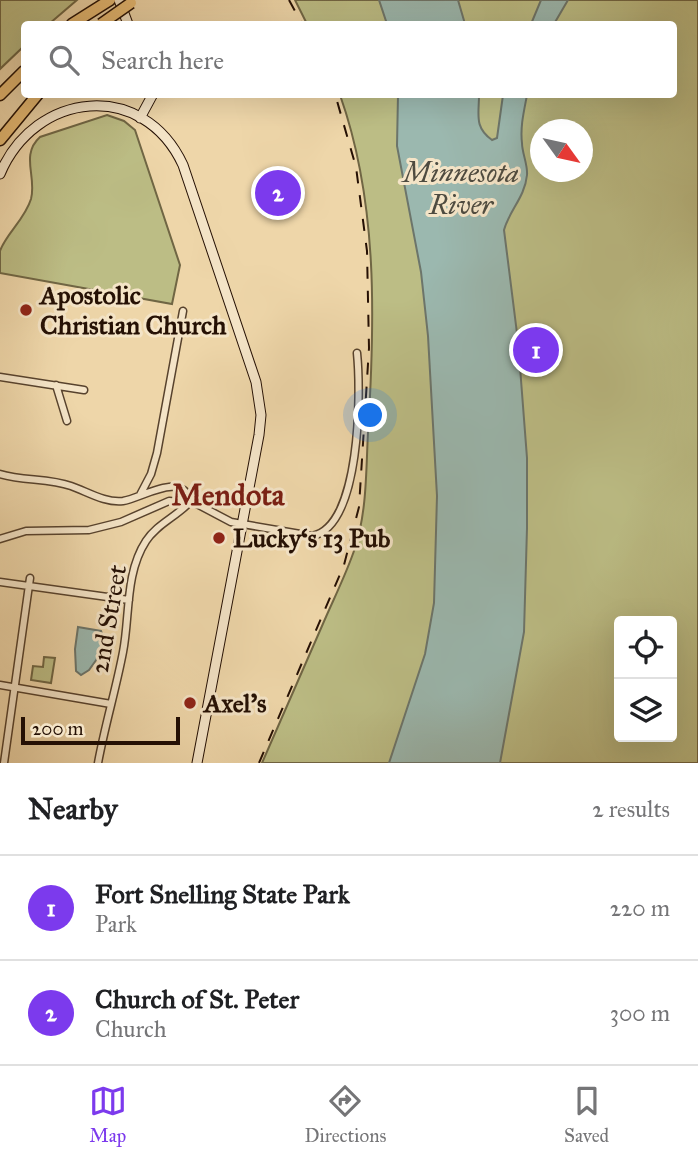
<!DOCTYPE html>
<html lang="en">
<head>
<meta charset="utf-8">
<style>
	:root { --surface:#fff; --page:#f6f6f6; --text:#202124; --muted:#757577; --line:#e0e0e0; --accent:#7c3aed }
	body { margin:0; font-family:"IM FELL Great Primer",serif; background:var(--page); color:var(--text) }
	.controls { position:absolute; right:21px; bottom:21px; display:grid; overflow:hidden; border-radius:7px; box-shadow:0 7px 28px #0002 }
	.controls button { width:63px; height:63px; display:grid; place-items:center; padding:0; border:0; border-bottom:2px solid var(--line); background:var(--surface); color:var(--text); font:35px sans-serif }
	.compass { position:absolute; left:530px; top:119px; width:63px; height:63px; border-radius:50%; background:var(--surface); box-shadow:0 7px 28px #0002; rotate:123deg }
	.scale { position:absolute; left:21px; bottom:18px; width:159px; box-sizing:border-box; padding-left:7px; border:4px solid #251004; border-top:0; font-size:19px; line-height:24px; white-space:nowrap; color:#251004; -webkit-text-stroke:5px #f4e4c7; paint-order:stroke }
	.you { position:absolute; left:371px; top:416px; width:24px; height:24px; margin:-18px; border:5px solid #fff; border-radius:50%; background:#1a73e8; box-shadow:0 0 0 10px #1a73e833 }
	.badge { display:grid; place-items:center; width:46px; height:46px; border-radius:50%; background:var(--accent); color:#fff; font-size:23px; font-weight:700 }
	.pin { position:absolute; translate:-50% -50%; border:4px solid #fff; box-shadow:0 2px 7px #0006 }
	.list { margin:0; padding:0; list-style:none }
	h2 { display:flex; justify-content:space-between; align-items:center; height:91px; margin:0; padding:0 28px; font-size:30px }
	h2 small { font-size:23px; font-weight:400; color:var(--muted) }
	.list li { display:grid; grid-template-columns:46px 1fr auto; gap:21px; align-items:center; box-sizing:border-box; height:105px; padding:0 28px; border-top:2px solid var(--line) }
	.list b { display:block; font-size:26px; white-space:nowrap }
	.list p { margin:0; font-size:23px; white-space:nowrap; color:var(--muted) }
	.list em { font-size:23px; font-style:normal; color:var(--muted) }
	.icon { flex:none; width:38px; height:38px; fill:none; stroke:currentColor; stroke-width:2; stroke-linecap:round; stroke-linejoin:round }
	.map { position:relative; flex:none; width:698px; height:763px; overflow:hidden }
	.search { position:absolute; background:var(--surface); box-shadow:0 7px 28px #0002; left:21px; right:21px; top:21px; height:77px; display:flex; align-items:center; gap:18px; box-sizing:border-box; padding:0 24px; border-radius:7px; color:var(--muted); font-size:26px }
	.sheet { height:301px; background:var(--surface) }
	nav { display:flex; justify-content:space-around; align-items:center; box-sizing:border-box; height:98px; border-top:2px solid var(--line); background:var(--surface); font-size:19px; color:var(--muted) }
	nav a { display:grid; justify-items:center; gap:4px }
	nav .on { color:var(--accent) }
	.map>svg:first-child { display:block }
</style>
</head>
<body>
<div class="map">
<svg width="698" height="763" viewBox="0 0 698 763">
	<rect width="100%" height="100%" fill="#eed6a9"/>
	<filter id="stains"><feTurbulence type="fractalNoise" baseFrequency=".00286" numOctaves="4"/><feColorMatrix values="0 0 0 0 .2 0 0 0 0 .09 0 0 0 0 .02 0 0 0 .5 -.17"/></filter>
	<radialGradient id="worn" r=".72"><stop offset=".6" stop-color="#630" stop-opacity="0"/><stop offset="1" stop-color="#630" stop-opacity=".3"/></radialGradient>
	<path fill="#bcbd85" stroke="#706644" stroke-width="2" fill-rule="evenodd" d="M0,0H77L49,24H24V46L0,69Z
		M295,0H698V763H262C282,717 302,672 322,626C333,600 346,575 355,548C367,511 366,470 368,432C375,320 378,202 340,95L674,94V24H307ZM540,130H582V172H540ZM619,621H672V737H619Z
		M107,115L124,121L135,130L180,265L172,304L0,273C0,266 0,257 0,251C6,234 25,219 31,199C37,177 20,155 40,137Z
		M44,657L55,658L51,683L31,680L33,666L43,667Z"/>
	<path fill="#9bb8af" stroke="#6c756b" stroke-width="2" d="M379,0H458L465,24H387Z
		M541,0H568L554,24H531Z
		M398,95H479C479,115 474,127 492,140L497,138L503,95H527C524,111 520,127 522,143C522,153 528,165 527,175C525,197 509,211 504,230L518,341L527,458V528L524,632L500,763H389L425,654L434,603L437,496L428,336L421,272L397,146Z
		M78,627L101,631L108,650L104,654L99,656L89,670L81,675L76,671L75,649Z"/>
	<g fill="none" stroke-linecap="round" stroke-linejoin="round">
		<g stroke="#57422d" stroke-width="9">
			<path id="street" d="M0,377L84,390
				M56,385L67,421
				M0,474C23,481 49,478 71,486C88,492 105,503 123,501C142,498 184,470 190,502
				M140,495L151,474L157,453L183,311
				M0,539L26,531L89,530L121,522L169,501L195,503L231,522L312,536C361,527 361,392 357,353
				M0,582L129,600
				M0,685L111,704
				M4,763L30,578
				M98,763C105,725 116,689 123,652C130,616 125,573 146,541C157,524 176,517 190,502"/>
		</g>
		<g stroke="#251004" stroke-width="11">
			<path id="secondary" d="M119,0L128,24
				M140,118L153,94
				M0,174C35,91 143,79 183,165L256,382L261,415L259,435L197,763"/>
		</g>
		<g stroke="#251004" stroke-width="13">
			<path id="highway" d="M72,24L110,0
				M0,95L24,71
				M0,140L38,94"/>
		</g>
		<use href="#street" stroke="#f4e4c7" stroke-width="6"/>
		<use href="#secondary" stroke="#f4e4c7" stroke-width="9"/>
		<use href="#highway" stroke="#e7bb74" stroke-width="10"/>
		<path stroke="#251004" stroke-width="2" stroke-dasharray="12 12" stroke-linecap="butt" d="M289,0L302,24
			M259,763L344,565L359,507L369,348L367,251L356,167L335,94"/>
		<g stroke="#251004" stroke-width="13" stroke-linecap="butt">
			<path id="highway-bridge" d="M101,24L131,3"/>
		</g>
		<use href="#highway-bridge" stroke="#e7bb74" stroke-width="10"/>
	</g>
	<g fill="#8f2418" stroke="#f4e4c7" stroke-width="2.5">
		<circle cx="26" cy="310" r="7"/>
		<circle cx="219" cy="538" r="7"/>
		<circle cx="190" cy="703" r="7"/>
	</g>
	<g text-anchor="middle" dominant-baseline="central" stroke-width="6" stroke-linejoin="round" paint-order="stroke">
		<g font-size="26" font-weight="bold" fill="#251004" stroke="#f4e4c7" text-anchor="start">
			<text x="40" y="295">Apostolic<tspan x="40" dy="30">Christian Church</tspan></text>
			<text x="233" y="538">Lucky‘s 13 Pub</text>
			<text x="204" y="703">Axel's</text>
		</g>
		<g font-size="26" fill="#251004" stroke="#f4e4c7">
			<text transform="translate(108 619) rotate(-80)">2nd Street</text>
		</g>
		<g font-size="28" font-style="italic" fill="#4e4b40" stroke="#f4e4c7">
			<text x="461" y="172">Minnesota<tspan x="461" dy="32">River</tspan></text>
		</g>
		<g font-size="30" font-weight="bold" fill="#7a1f14" stroke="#f4e4c7">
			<text x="228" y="495">Mendota</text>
		</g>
	</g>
	<rect width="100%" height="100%" filter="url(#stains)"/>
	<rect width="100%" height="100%" fill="url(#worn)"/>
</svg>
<div class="controls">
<button><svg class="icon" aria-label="locate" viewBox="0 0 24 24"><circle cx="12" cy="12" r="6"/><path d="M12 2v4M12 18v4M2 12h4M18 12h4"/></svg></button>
<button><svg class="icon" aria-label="layers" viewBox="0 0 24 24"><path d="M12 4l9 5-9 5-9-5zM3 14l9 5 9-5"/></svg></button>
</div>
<svg class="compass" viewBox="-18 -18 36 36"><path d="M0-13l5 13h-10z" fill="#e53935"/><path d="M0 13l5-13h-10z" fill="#757577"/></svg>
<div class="scale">200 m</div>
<div class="you"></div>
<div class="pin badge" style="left:536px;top:350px">1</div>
<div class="pin badge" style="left:278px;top:193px">2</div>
<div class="search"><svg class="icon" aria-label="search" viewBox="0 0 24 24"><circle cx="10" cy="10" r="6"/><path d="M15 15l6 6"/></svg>Search here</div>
</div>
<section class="sheet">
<h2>Nearby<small>2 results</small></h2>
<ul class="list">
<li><span class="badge">1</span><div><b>Fort Snelling State Park</b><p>Park</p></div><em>220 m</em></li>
<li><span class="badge">2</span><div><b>Church of St. Peter</b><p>Church</p></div><em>300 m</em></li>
</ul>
</section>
<nav>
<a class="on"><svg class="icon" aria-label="map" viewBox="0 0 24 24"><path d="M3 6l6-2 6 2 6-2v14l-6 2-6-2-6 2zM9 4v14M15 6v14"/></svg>Map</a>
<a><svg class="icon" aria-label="directions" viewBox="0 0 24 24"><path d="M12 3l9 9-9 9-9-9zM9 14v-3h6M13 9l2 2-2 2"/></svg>Directions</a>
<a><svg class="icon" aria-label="saved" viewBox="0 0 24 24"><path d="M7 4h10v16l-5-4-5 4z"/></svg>Saved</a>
</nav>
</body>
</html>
